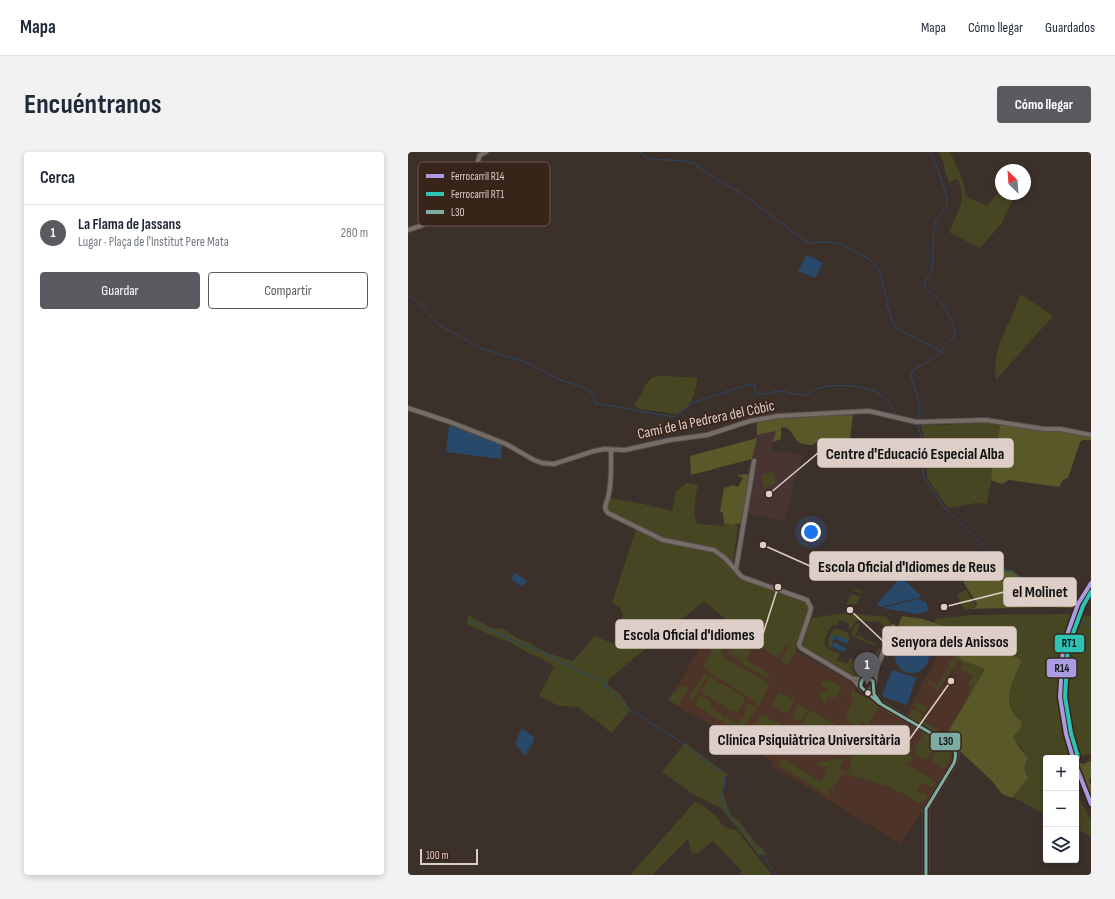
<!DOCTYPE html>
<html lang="es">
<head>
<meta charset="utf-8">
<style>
	:root { --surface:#fff; --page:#f2f2f3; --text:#1f2937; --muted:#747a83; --line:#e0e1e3; --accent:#5b5a60 }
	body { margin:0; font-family:"Sofia Sans Condensed",sans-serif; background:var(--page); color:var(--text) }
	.controls { position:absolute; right:12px; bottom:12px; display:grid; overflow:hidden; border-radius:4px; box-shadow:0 2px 6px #0003 }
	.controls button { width:36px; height:36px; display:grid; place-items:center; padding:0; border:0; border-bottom:1px solid var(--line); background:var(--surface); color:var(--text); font:20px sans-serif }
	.compass { position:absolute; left:587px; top:12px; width:36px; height:36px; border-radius:50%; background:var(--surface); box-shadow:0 2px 6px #0003; rotate:335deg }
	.scale { position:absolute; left:12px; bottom:10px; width:58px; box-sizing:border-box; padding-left:4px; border:2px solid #ddcec8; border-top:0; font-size:11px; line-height:14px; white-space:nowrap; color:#ddcec8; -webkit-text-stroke:3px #39241a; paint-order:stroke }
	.you { position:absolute; left:403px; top:380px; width:14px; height:14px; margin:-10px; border:3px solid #fff; border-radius:50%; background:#1a73e8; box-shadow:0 0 0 6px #1a73e833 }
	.badge { display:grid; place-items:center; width:26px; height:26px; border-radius:50%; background:var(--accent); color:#fff; font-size:13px; font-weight:700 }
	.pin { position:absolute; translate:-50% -33px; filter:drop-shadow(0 1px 2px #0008) }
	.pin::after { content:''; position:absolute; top:21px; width:14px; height:12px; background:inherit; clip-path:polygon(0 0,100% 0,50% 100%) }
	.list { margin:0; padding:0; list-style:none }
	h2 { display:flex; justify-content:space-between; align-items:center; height:52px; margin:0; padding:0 16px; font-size:17px }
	h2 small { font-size:13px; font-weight:400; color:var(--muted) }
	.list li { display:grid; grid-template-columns:26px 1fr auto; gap:12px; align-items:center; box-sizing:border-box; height:56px; padding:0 16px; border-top:1px solid var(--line) }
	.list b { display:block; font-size:15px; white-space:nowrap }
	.list p { margin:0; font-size:13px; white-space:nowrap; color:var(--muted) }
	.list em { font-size:13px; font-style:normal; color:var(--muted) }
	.actions { display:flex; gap:8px; padding:12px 16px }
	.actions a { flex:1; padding:9px 0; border:1px solid var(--accent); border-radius:4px; text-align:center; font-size:14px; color:var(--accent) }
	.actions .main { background:var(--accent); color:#fff }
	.icon { flex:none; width:22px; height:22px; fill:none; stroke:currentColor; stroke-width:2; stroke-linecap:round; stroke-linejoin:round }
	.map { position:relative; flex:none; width:683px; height:723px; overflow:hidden; border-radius:4px }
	header { display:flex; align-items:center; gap:24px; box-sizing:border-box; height:56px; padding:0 20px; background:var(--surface); border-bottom:1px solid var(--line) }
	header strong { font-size:19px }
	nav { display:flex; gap:22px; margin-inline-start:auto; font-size:14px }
	.intro { display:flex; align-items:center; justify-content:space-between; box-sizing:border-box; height:96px; padding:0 24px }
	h1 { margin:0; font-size:28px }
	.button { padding:10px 18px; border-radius:4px; background:var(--accent); color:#fff; font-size:14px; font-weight:700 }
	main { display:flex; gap:24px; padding:0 24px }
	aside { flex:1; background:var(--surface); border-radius:4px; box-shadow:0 2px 6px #0003 }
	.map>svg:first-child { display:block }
</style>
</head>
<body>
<header>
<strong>Mapa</strong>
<nav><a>Mapa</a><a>Cómo llegar</a><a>Guardados</a></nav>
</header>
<div class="intro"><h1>Encuéntranos</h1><a class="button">Cómo llegar</a></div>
<main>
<aside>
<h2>Cerca<small></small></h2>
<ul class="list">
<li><span class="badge">1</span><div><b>La Flama de Jassans</b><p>Lugar · Plaça de l'Institut Pere Mata</p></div><em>280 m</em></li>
</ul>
<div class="actions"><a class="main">Guardar</a><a>Compartir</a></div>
</aside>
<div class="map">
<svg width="683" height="723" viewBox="0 0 683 723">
	<rect width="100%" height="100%" fill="#3c302b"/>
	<path fill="#4e3328" d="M333,475H345L443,530L448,540L545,597L547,605L493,692L364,614L366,611L291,565L286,564L260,548L302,480L321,497Z
		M535,494L556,509L577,517L537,585L498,562Z"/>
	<path fill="#483432" d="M368,279L363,299L395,302L376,369L335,361L349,283Z"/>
	<path fill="#464623" d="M531,0H542C548,14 558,29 557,44L579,54L593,37V42H608L596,65L594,71L572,96L541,80C549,61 560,48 550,28L547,27L542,31C536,21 537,10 531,0Z
		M612,142L645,164L588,228C582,196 604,171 612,142Z
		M259,224L290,226C286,243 285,254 268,262L231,257L226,252C234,246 237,227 246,225C250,224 255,224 259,224Z
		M560,269L589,271L592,273L585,305L583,328L579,352L568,351L540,356L519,326V299L513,273H538Z
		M365,320L368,332L356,335L353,323Z
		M279,331L290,333C287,348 284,357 289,372L316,374V371L330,374L325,410L306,396L254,387L202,361L198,355L202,346L235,352L264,359L268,339Z
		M228,377L252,389L300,398L311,403L335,428L394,448L398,450L401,458L387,498L388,499L380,512H378L372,508L380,495L378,493L371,505L363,502L347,491L337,508L359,520L362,524L360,526L334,512L335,510L319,500L321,497L324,499L334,482L338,485L341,480L350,486L352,485L354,480L345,475H333L331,478L296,449L202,526L200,531L201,534L212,542L222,558L204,581L170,555L151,554L131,544L146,515L144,513L131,505L122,502L102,490L80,482L59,472L60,463L62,464L85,477L94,476L112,488L120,490L137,500L160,508H163V510L170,504L186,484L206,492L215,462L212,456L204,451Z
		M446,437L454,439L449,452L438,453L443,442L451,444L452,441L445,438Z
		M558,438L568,454L561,457L556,458L549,442Z
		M437,461L478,465L483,472L480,479L471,469L462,470L452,468L447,470L444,476L440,477L441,472L432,468L430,473C426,473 426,472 423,475C420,478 415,490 417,494C419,498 428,500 432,502L429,508L439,512L442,506C452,510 461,518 467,504C469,500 469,498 473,496C467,508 462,528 444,523L396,494L395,492L404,466Z
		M668,462L683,464V602L668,605L666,600L663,606H638V663L605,645L620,626L616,616L620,606L612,595V593L610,594L605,585L612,577L611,566C609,564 606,562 604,560C594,544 608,523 614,508L582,494L583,490L526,471L528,467L561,463Z
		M452,471L450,477V479L448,480L447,483L451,485L452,482L454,483L453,485L469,493H465L444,484C444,479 446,472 452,471Z
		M428,476L440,481L442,490L441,488L427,483L424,489V496L421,494C419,489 423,479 428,476Z
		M302,480L317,494L313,501L316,504L317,508L324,510L362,532L350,554L341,545L305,523L297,515L296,513L304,499L294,492Z
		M547,503L556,509L577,517L563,542L560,540L563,534L560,532L565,524L552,517L555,512L551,508L546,515L545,514L530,540L527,538L528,535L523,534L520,532L521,529L529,534L542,513L541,512Z
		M296,522H299V524L285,548H283L282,544Z
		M302,525L335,544L337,548L329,560L323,559L293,540Z
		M418,528L434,534L428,547L421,544L417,551L412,548L414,545L411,544L414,539L418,541L420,537L413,534L414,531Z
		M274,532L281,536L270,554L261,548L266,540L269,541Z
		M445,534L448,540L472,554L460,573L454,569L449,575L441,572L438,562L446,547L442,544L445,539L443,538Z
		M371,540L387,548L378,562L364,553Z
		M291,544C297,545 301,548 304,552L302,555L313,562L314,565L318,566L319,565L329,571L332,567L336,566L337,553L343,552L349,556L334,577L328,578L290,555L287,551Z
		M508,549L519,556L517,561L506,554Z
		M391,552L400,558L392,570L383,566Z
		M506,557L515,563L513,568L537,581L535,584L500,564Z
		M402,558L427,572L417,586L394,572Z
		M354,562L374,574L366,586L365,585L364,587V585L359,582L356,583L357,581L354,579L353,580L346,576L347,575L345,574L347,571H348Z
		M514,579L528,587L531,593L534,595L535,593L543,599V606L536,617L527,611L524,607L529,596L527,595L518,608L507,602L509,599L506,598L515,583L513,581Z
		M453,585L470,598H482L486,590L504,598L501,603L505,606L502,611L500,610L498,612C507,620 524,623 528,632L524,635L517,632H513L509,639L519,643L518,647L515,650L510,651L505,649V647L484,636L435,621L424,637L430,647L428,648V644L423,638H419L422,642L419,643L373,615L371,611L374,606L413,630L418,621L415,619L423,613L415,616L407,611C415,610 429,606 436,607V609L431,618L440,620L442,615L444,614L442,613L443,611L437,606L442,608L444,604L442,603Z
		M277,591L319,622L314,638L323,664L331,669L346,689L355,697L358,702L356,703H351L313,656L288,644L254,620Z
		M668,639L683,669V685L668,676Z
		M287,650L294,653L307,663L316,675L329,679L364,723H330L334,719L305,689L290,701H284L280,687L244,723H222Z"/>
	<path fill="#585828" d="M445,262L442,287L440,290V295L439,299L434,296C426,298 420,300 413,295L414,293L410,289L405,293C382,293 391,283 377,275L373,276V287L365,290L368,279L349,283V269L372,265Z
		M589,271L630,278L653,279L683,284V288H675L672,290L660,326L655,328L651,335L601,328L594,332L583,328L585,305L592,274Z
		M349,286L344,307L283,323L282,304Z
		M341,322L333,371L324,373L316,371L315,361L312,359L316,336L325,333L330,335L335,326L329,323Z
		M552,418L564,420L597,418H604L630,441L647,449L661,451L668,456L635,455L561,457L568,455L569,452L556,431L557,426Z
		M494,464L515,467L584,490L582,494L614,508C608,523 595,543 604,559C606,563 611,566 614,570L612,577L605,585L610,594L620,606L616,616L620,626L604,646L594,642L584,629L552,599L547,597L537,585L577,517L556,509L536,494L530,503L527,499H520C512,488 499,486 487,482Z
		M681,609L683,610V625L681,629L683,633V646L670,615V611L677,612Z"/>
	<path fill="#29496a" d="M399,103L415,111L407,126L390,119Z
		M41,273L94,293L93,307L38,300Z
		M107,421L119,429L114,435L103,427Z
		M493,425L514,445L472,455L469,452Z
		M510,447L519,451L520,459L510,462L474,456Z
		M427,483L441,488L439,492L426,486L424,490L422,488L424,484L426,486Z
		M487 504a17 17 0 1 1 34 0a17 17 0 1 1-34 0Z
		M426,490L438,496L436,500L423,494Z
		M484,518L508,526L499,553L474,544Z
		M114,576L127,586L117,604L107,591Z"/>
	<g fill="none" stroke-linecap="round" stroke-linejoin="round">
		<path stroke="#29496a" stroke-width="1" d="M232,0L237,5L245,7L275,9L285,11L309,28L329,38L399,90L404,91L420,90L434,92L461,107L472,119L480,155L484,168L488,176L533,199
			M0,143L14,154L31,173L75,197L120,211L151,227L181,238L186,245L187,251L266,265L284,251L336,234L346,232L347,234L348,241C357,244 364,239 372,239C380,239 389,244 397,243C401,242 404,238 408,237C426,231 459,232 474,244C481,249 486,257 489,264
			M510,269L511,250L503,225L505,218L533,202L535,195L547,184C548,173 536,152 527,144C523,141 519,138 516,133C516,127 523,123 524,117C526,103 523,82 528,69C531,62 538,58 540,50C535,33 531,16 521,0
			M510,272L517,304L515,319L517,327L536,355L594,412L597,418L605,420L615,426L631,442L637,444L649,452L666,454L672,459V465L675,471L683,474
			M61,469L137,502L176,522L192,527L198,532L199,537L210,544L222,558L232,563L241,570L261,582L315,621C318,630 317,636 312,644C320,666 338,682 352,700C358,707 362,715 368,723"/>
		<g stroke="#574c48" stroke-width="6">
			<path id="minor" d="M0,78C10,75 20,72 29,66C47,54 66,24 72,3L78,0
				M0,256L42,270L98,292L126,308L134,311L146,312L186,299L196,297L217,298L262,288L299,283L342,269L370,264L461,259L508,270L578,268L636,277H652L683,283
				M203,298C203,314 204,331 200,346C198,352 195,356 200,361L255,388L306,398L317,406L334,425L399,448L403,456L402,460L391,493L393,496L445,527L453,536
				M328,417L346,309
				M679,445L683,436
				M445,527L462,526L466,532L463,538L458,539L453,536L452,531L455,527
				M466,531L469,516L485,475"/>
		</g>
		<g stroke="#574c48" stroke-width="7">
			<path id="tertiary" d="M464,537L466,543L469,546
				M459,540L465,546L471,551L540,591C548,596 550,602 546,611L518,657V723"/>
		</g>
		<use href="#minor" stroke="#766c68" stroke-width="4"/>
		<use href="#tertiary" stroke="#766c68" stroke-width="5"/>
		<g stroke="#39241a" stroke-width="6">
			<path id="bus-1" d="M473,552L466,542L465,529L460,526L455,527L453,531V535L471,551L540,591C548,596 549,602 546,611L518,657V723"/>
		</g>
		<use href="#bus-1" stroke="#7daca3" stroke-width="3"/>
		<g stroke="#39241a" stroke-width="7">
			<path id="rail-1" d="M665,606L658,582L652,545L655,494L670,452L683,431
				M668,614L683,652"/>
		</g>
		<g stroke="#39241a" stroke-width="7">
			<path id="rail-2" d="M670,605L663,581L657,545L660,495L675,454L683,440"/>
		</g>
		<use href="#rail-1" stroke="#a99ce2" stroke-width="4"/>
		<use href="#rail-2" stroke="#2dc3b4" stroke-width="4"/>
	</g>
	<circle fill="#ddcec8" stroke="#39241a" stroke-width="1.5" cx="460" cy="541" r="3.5"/>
	<g text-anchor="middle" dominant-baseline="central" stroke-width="3" stroke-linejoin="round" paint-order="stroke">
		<g font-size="15" fill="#ddcec8" stroke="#39241a">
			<text transform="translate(298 268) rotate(-12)">Camí de la Pedrera del Còbic</text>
		</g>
	</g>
	<rect x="10" y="10" width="132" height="64" rx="6" fill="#39241a" stroke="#6a574e" stroke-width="1"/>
	<rect x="18" y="22" width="18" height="4" fill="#a99ce2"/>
	<rect x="18" y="40" width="18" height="4" fill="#2dc3b4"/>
	<rect x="18" y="58" width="18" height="4" fill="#7daca3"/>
	<g font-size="11" fill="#ddcec8">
		<text x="43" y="28">Ferrocarril R14</text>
		<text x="43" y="46">Ferrocarril RT1</text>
		<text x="43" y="64">L30</text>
	</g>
	<path fill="none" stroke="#ddcec8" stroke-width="1.5" d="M361 342L410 301M355 393L402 414M536 455L596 440M370 435L355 482M442 458L475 489M543 529L501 588"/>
	<g fill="#ddcec8" stroke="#39241a" stroke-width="1.5">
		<circle cx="361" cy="342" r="4"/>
		<circle cx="355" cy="393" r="4"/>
		<circle cx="536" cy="455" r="4"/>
		<circle cx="370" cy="435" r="4"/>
		<circle cx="442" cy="458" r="4"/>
		<circle cx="543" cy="529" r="4"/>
	</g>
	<g fill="#ddcec8" stroke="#ddcec8" stroke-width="1.5">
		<rect x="410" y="287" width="195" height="28" rx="4"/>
		<rect x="402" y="400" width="193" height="28" rx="4"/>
		<rect x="596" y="426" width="72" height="28" rx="4"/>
		<rect x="208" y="468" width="147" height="28" rx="4"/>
		<rect x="475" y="475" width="133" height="28" rx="4"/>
		<rect x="302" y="574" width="199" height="28" rx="4"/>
	</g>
	<g font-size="16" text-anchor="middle" font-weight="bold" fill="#111">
		<text x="507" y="307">Centre d'Educació Especial Alba</text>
		<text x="499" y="420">Escola Oficial d'Idiomes de Reus</text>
		<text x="632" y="445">el Molinet</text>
		<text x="281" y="488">Escola Oficial d'Idiomes</text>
		<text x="542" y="495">Senyora dels Anissos</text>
		<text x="401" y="593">Clínica Psiquiàtrica Universitària</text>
	</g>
	<g stroke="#39241a" stroke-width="1.5">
		<rect x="646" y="482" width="31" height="19" rx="4" fill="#2dc3b4"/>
		<rect x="638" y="506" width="31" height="20" rx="4" fill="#a99ce2"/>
		<rect x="522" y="580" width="31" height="19" rx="4" fill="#7daca3"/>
	</g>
	<g font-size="11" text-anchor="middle" font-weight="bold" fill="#111">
		<text x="661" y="495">RT1</text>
		<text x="654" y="520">R14</text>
		<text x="538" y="593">L30</text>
	</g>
</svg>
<div class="controls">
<button>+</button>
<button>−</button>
<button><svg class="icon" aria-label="layers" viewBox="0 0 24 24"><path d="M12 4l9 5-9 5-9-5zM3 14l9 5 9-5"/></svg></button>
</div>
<svg class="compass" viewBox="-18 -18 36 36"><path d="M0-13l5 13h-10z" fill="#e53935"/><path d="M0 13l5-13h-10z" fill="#747a83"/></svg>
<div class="scale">100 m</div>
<div class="you"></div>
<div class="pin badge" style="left:459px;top:533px">1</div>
</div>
</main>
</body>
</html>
